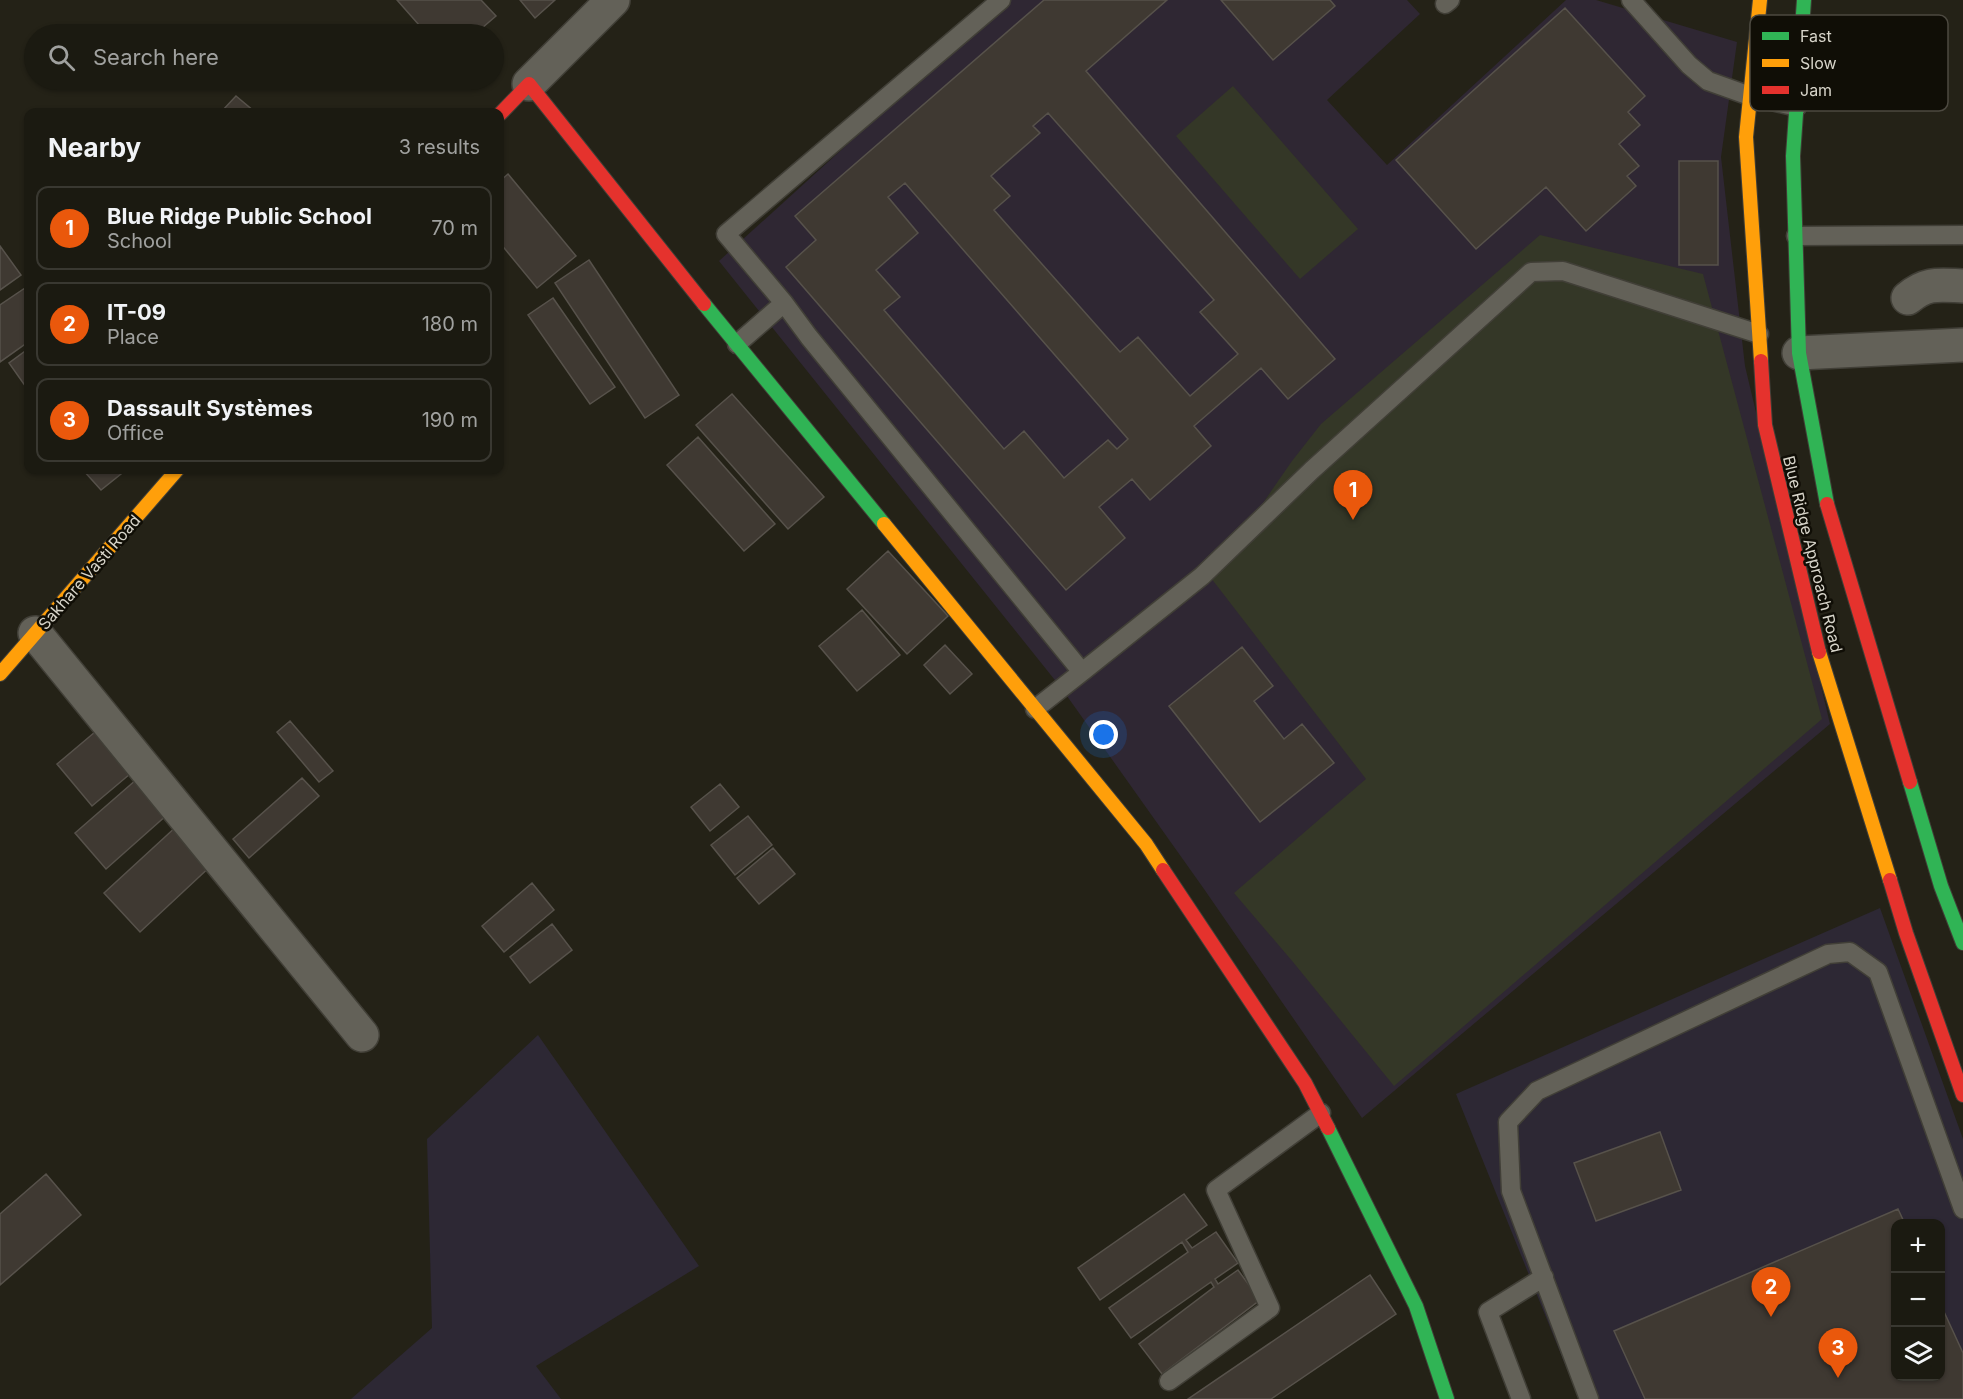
<!DOCTYPE html>
<html lang="en">
<head>
<meta charset="utf-8">
<style>
	:root { --surface:#1b1a11; --page:#28271f; --text:#f1f3f6; --muted:#a0a19f; --line:#393831; --accent:#ea580c }
	body { margin:0; font-family:Inter,sans-serif; background:var(--page); color:var(--text) }
	.controls { position:absolute; right:18px; bottom:18px; display:grid; overflow:hidden; border-radius:12px; box-shadow:0 2px 4px #0004 }
	.controls button { width:54px; height:54px; display:grid; place-items:center; padding:0; border:0; border-bottom:2px solid var(--line); background:var(--surface); color:var(--text); font:30px sans-serif }
	.you { position:absolute; left:1104px; top:735px; width:21px; height:21px; margin:-15px; border:4px solid #fff; border-radius:50%; background:#1a73e8; box-shadow:0 0 0 9px #1a73e833 }
	.badge { display:grid; place-items:center; width:39px; height:39px; border-radius:50%; background:var(--accent); color:#fff; font-size:20px; font-weight:700 }
	.pin { position:absolute; translate:-50% -50px; filter:drop-shadow(0 2px 3px #0008) }
	.pin::after { content:''; position:absolute; top:32px; width:21px; height:18px; background:inherit; clip-path:polygon(0 0,100% 0,50% 100%) }
	.list { margin:0; padding:0; list-style:none }
	h2 { display:flex; justify-content:space-between; align-items:center; height:78px; margin:0; padding:0 24px; font-size:26px }
	h2 small { font-size:20px; font-weight:400; color:var(--muted) }
	.list li { display:grid; grid-template-columns:39px 1fr auto; gap:18px; align-items:center; box-sizing:border-box; height:84px; margin:0 12px 12px; padding:0 12px; border:2px solid var(--line); border-radius:12px }
	.list b { display:block; font-size:22px; white-space:nowrap }
	.list p { margin:0; font-size:20px; white-space:nowrap; color:var(--muted) }
	.list em { font-size:20px; font-style:normal; color:var(--muted) }
	.icon { flex:none; width:33px; height:33px; fill:none; stroke:currentColor; stroke-width:2; stroke-linecap:round; stroke-linejoin:round }
	.map { position:relative; flex:none; width:1963px; height:1399px; overflow:hidden }
	.search { position:absolute; background:var(--surface); box-shadow:0 2px 4px #0004; left:24px; top:24px; width:480px; height:66px; display:flex; align-items:center; gap:15px; box-sizing:border-box; padding:0 21px; border-radius:33px; color:var(--muted); font-size:22px }
	.panel { position:absolute; background:var(--surface); box-shadow:0 2px 4px #0004; left:24px; top:108px; width:480px; height:366px; border-radius:12px }
	.map>svg:first-child { display:block }
</style>
</head>
<body>
<div class="map">
<svg width="1963" height="1399" viewBox="0 0 1963 1399">
	<rect width="100%" height="100%" fill="#242217"/>
	<path fill="#2d2834" fill-rule="evenodd" d="M1880,908L1963,1139V1399H1579L1456,1094ZM1896,1224H1940V1376H1896Z
		M538,1035L699,1266L536,1366L561,1399H351L432,1328L427,1139Z"/>
	<path fill="#2f2733" d="M1006,0H1407L1420,14L1327,100L1387,165L1566,0H1596L1737,42L1721,157L1745,366L1830,724L1362,1118L1204,889L1062,689L719,261Z"/>
	<path fill="#343727" d="M1233,86L1358,229L1300,279L1176,136Z
		M1540,235L1703,274L1822,719L1394,1086L1293,962L1234,893L1366,779L1211,578L1292,461L1321,424Z"/>
	<path fill="#3f3932" stroke="#57524b" stroke-width="1.5" fill-rule="evenodd" d="M397,0H481L496,16L475,34H427Z
		M520,0H555L535,18Z
		M1044,0H1167L1086,71L1335,359L1288,399L1261,368L1194,426L1211,446L1150,500L1132,479L1099,507L1125,538L1066,590L786,267L816,240L795,216ZM1048,113L1214,300L1200,312L1238,354L1190,396L1138,337L1120,352L994,210L1010,196L991,176L1040,133L1033,126ZM905,183L1128,439L1117,449L1108,440L1064,478L1024,431L1004,449L884,310L900,297L876,270L918,233L888,197Z
		M1221,0H1330L1335,6L1273,60Z
		M1565,8L1645,96L1628,112L1640,125L1619,144L1639,166L1627,176L1636,186L1586,231L1546,187L1476,249L1396,160Z
		M236,96L255,112H221Z
		M1679,161H1718V265H1679Z
		M508,174L576,256L537,288L500,243V181Z
		M0,246L21,275L0,290Z
		M589,260L679,395L645,418L555,283Z
		M25,288L28,293V342L0,362V305Z
		M553,298L615,387L590,404L528,315Z
		M28,349V390L9,363Z
		M732,394L824,497L788,529L696,425Z
		M698,437L775,524L744,551L667,465Z
		M83,470H126L101,490Z
		M888,551L948,616L907,654L847,589Z
		M862,610L900,655L857,691L819,646Z
		M945,645L972,674L950,694L924,665Z
		M1242,647L1273,686L1254,701L1284,739L1302,724L1334,763L1260,822L1169,706Z
		M290,721L333,771L319,782L277,732Z
		M95,732L130,774L92,806L57,764Z
		M302,778L319,796L249,858L233,839Z
		M137,779L168,814L106,869L75,833Z
		M720,784L739,807L710,831L691,807Z
		M748,816L772,845L735,875L711,845Z
		M178,825L214,863L140,932L104,893Z
		M773,848L795,874L759,904L737,878Z
		M532,883L554,910L504,952L482,926Z
		M552,924L572,950L530,983L510,957Z
		M1660,1132L1681,1190L1596,1221L1574,1163Z
		M46,1174L81,1215L0,1285V1214Z
		M1184,1194L1207,1225L1186,1240L1192,1248L1216,1232L1238,1263L1215,1279L1218,1284L1238,1270L1260,1300L1162,1374L1139,1344L1214,1287L1211,1282L1131,1338L1109,1308L1188,1252L1182,1242L1100,1300L1078,1268Z
		M1898,1209L1905,1224H1896V1376H1940V1303L1963,1353V1399H1645L1614,1331Z
		M1370,1275L1396,1314L1271,1399H1188Z"/>
	<g fill="none" stroke-linecap="round" stroke-linejoin="round">
		<g stroke="#413f37" stroke-width="21">
			<path id="lane" d="M1001,0L726,234L784,303L809,337L1082,672L1202,576L1312,470L1531,272L1563,271L1759,334
				M1631,0L1689,65L1708,81L1750,96L1797,107
				M1445,4L1450,0
				M1796,236L1963,235
				M737,344L784,303
				M1035,709L1082,672
				M1169,1381L1270,1308L1216,1190L1321,1113
				M1521,1399L1488,1312L1544,1277
				M1589,1399L1511,1191L1508,1122L1537,1091L1828,954L1850,952L1878,972L1963,1209"/>
		</g>
		<g stroke="#413f37" stroke-width="36">
			<path id="street" d="M529,84L613,0
				M1908,298C1927,282 1939,285 1963,286
				M1799,353L1963,345
				M35,633L362,1035"/>
		</g>
		<g stroke="#413f37" stroke-width="16">
			<path id="fast" d="M1804,0L1793,156L1799,353L1827,504
				M704,304L884,524
				M1910,782L1941,886L1963,943
				M1328,1128L1416,1306L1447,1399"/>
		</g>
		<g stroke="#413f37" stroke-width="16">
			<path id="slow" d="M1760,0L1746,137L1761,361
				M884,524L1146,844L1163,870
				M1819,652L1890,880
				M0,674L177,470"/>
		</g>
		<g stroke="#413f37" stroke-width="16">
			<path id="jam" d="M500,114L529,84L704,304
				M1761,361L1765,425L1819,652
				M1827,504L1910,782
				M1163,870L1305,1083L1328,1128
				M1890,880L1906,933L1963,1095"/>
		</g>
		<use href="#lane" stroke="#636158" stroke-width="18"/>
		<use href="#street" stroke="#636158" stroke-width="33"/>
		<use href="#fast" stroke="#30b455" stroke-width="14"/>
		<use href="#slow" stroke="#ff9f0a" stroke-width="14"/>
		<use href="#jam" stroke="#e5322d" stroke-width="14"/>
	</g>
	<g text-anchor="middle" dominant-baseline="central" stroke-width="5" stroke-linejoin="round" paint-order="stroke">
		<g font-size="16" fill="#d7d4c9" stroke="#100e06">
			<text transform="translate(1813 554) rotate(76)">Blue Ridge Approach Road</text>
			<text transform="translate(89 572) rotate(-49)">Sakhare Vasti Road</text>
		</g>
	</g>
	<rect x="1750" y="15" width="198" height="96" rx="9" fill="#100e06" stroke="#4c4940" stroke-width="1.5"/>
	<rect x="1762" y="32" width="27" height="8" fill="#30b455"/>
	<rect x="1762" y="59" width="27" height="8" fill="#ff9f0a"/>
	<rect x="1762" y="86" width="27" height="8" fill="#e5322d"/>
	<g font-size="16" fill="#d7d4c9">
		<text x="1800" y="42">Fast</text>
		<text x="1800" y="69">Slow</text>
		<text x="1800" y="96">Jam</text>
	</g>
</svg>
<div class="controls">
<button>+</button>
<button>−</button>
<button><svg class="icon" aria-label="layers" viewBox="0 0 24 24"><path d="M12 4l9 5-9 5-9-5zM3 14l9 5 9-5"/></svg></button>
</div>
<div class="you"></div>
<div class="pin badge" style="left:1353px;top:520px">1</div>
<div class="pin badge" style="left:1771px;top:1317px">2</div>
<div class="pin badge" style="left:1838px;top:1378px">3</div>
<div class="search"><svg class="icon" aria-label="search" viewBox="0 0 24 24"><circle cx="10" cy="10" r="6"/><path d="M15 15l6 6"/></svg>Search here</div>
<section class="panel">
<h2>Nearby<small>3 results</small></h2>
<ul class="list">
<li><span class="badge">1</span><div><b>Blue Ridge Public School</b><p>School</p></div><em>70 m</em></li>
<li><span class="badge">2</span><div><b>IT-09</b><p>Place</p></div><em>180 m</em></li>
<li><span class="badge">3</span><div><b>Dassault Systèmes</b><p>Office</p></div><em>190 m</em></li>
</ul>
</section>
</div>
</body>
</html>
